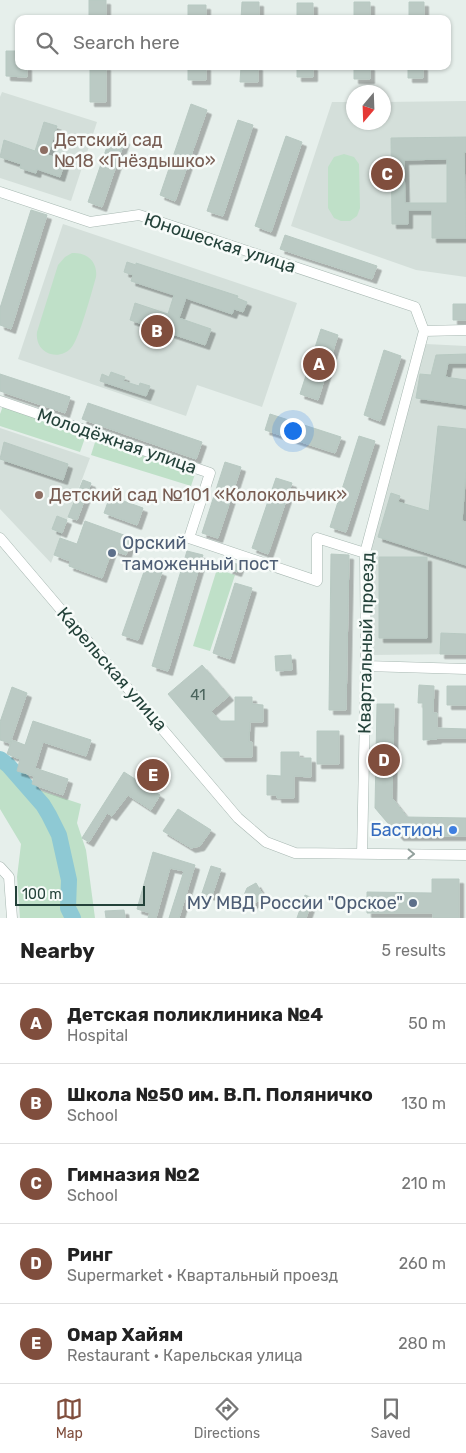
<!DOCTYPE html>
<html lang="en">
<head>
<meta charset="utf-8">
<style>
	:root { --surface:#fff; --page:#f6f6f6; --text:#222; --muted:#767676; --line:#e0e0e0; --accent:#804e3d }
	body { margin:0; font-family:Rubik,sans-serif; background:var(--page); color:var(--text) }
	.compass { position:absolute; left:346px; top:85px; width:45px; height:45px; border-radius:50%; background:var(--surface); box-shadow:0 1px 4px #0004; rotate:199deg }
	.scale { position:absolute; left:15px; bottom:12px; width:130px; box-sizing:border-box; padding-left:5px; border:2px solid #24423a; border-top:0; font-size:14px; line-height:18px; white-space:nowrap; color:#24423a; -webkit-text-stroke:4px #f7fbf9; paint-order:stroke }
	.you { position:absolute; left:292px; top:430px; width:18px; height:18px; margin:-12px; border:4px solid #fff; border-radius:50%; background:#1a73e8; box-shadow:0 0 0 8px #1a73e833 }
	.badge { display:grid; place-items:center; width:32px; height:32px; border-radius:50%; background:var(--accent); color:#fff; font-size:16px; font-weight:700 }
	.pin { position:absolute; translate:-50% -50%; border:2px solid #fff; box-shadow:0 1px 5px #0006 }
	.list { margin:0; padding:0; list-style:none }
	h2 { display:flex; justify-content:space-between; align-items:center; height:65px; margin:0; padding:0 20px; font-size:21px }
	h2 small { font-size:16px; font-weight:400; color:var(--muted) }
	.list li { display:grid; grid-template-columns:32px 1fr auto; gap:15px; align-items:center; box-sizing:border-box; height:80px; padding:0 20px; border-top:1px solid var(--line) }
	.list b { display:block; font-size:19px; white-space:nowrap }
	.list p { margin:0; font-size:16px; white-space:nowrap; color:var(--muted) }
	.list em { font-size:16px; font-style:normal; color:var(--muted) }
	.icon { flex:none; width:28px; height:28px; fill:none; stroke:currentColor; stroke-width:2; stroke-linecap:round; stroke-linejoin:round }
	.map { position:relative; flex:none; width:466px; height:918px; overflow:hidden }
	.search { position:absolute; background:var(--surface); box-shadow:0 1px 4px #0004; left:15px; right:15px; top:15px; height:55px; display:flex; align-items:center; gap:12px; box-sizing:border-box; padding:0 18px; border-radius:10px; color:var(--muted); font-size:19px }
	.sheet { height:465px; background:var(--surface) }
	nav { display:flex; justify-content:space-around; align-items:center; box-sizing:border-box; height:70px; border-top:1px solid var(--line); background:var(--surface); font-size:14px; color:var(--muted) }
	nav a { display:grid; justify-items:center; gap:2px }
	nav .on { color:var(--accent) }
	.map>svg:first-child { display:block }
</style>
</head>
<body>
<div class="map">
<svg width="466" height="918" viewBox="0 0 466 918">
	<defs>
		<filter id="shadow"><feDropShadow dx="4.5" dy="4.5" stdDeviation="0" flood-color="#0004"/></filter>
	</defs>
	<rect width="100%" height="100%" fill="#e6efeb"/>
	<path fill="#d4dfda" d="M2,92L97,122L71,201L0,178V97Z
		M466,101V277L416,270L291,226L332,102H353L354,122H384V102Z
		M63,224L297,303L262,407L197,385L186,416L18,359Z
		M426,344L466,346V654L370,655L369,553Z
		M0,428L90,458L51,563L0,509Z"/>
	<path fill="#bfe0c8" d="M344,154L354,157L359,164L360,208L357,216L350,221H341L334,218L328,208V167L334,157Z
		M72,253C87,252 98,262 96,277C92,291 79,340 71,348C65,355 54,357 46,352C39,348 36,340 37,332L58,265L65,257Z
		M3,406L86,435L80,452L0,426V414Z
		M96,439L195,474L191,486L91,455Z
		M217,569L235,575L210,651L193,646Z
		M0,766L30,787L81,804L77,823L86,850L95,918H20L17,877L21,844L0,809Z"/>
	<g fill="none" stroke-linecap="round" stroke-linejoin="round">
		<path stroke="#8ec9d4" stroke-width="16" d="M0,759L8,765L43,805L49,815L59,835L69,880L68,908L73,918"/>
	</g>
	<path fill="#bbcac4" stroke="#b8c9c2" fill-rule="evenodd" filter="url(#shadow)" d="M89,0H106V19H89Z
		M242,2H259V19H241Z
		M354,2H370V19H354Z
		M409,2H424V19H409Z
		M297,3H313V19H297Z
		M188,5H206V19H188Z
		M6,51H19V66H27V77L6,76Z
		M90,66H106V102H90Z
		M188,66H206V80H188Z
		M241,66H258V82H240Z
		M297,66H313V77H297Z
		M354,66H370V79H354Z
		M408,66H423V78H408Z
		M191,104L207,110L175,201L160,195Z
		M238,120L253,125L223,216L207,211Z
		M44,122L57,126L48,155L65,161L60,177L37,169L36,173L20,168L21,164L0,157L4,140L35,151Z
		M111,135L125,140L102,207L88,202Z
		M286,136L302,142L271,232L255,226Z
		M466,137V152H464L466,238H432V210H408V224H392L391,138ZM447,159V203H405L404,160Z
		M31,210L47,215L11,329L0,325V308Z
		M285,235L377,266L372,279L280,249Z
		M127,262L136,265V263L238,296L237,298L247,302L243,312L234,309L232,314L186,298L179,318L211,329L205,345L130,320L135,303L168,314L174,295L131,281L133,275L124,272Z
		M453,304H466V320H453Z
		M321,329L338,335L318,400L300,394Z
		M384,350L401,356L380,421L364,415Z
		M466,354V363H448L445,377L466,380V405L416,398L420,374L431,375L436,355Z
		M111,372L125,377L123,381L139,386L140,383L150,386L146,396L100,381L102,374L109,377Z
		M0,374L70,397L65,413L0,391Z
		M88,403L202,442L196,459L82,419Z
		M270,414L341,437L335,453L265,430Z
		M438,426L466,429V471L462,521L466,522V565L378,537L391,493L400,496L398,502L429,511Z
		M359,436L375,441L346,532L330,527Z
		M4,442L68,464L63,480L0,459Z
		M225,462L241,467L218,538L202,533Z
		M276,478L292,483L268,554L252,548Z
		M83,480L91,483L77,520L68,517Z
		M110,496L143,508L137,525L104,513Z
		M57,516L67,520L62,533L52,529Z
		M85,521L132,538L126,555L112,550L102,578L69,566L70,561L54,555L60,538L77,544Z
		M187,551L203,555L168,671L152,666Z
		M331,554L349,555L346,710H329Z
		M379,557H427V638H379Z
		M230,562L240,565L237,572L228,569Z
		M146,566L162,572L138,640L122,635Z
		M235,583L252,588L230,659L213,653Z
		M441,633L466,634V654H440Z
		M291,655L292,670L276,671L275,656Z
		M202,665L229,696L211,711L220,721H235V697H252V704L263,705V722H250L249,742H252V757H221L168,694Z
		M419,685L434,686L433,713H437V728L466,729V738H437V739L423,740V703H418Z
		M447,686H466V705H447Z
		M12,687L27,693L10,743L0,740V722Z
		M377,704H394L392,798L407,817L466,818V836H399L375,808Z
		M33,721L91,740L86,756L43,742L35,768L68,779L63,795L32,784L34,776L17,771L20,759L7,754L12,740L25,745Z
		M317,731H339V764H317Z
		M281,752H299V758H311V777L294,776V798H277V795H267V775L281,776Z
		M124,772L160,795L151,810L128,795L112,816L107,813L89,842L82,838Z
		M178,809L211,830L200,846L191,848L163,831Z
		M153,852L195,865L179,918H169L184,871L170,868L156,918H148L150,913L137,909Z
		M211,866L221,869L212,896L202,893Z
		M432,879H459V918H433V913H367V892L432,893Z
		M256,883L262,893L260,900L250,905L244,895L247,888Z
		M305,895L313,898L306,918H297Z
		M124,910L125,918H106L105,911Z"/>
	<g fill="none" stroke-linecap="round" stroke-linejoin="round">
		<g stroke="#a8b8b2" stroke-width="11">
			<path id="minor" d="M0,192L90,222L139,215L415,307L424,331
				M0,401L210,473L189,538L317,581V538L365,553
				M0,538L238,818L266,842L295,853L466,855
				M366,666L466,669
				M362,854L366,666L365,553L424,331L466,330
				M0,867L9,877L12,918"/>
		</g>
		<use href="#minor" stroke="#fff" stroke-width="10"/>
	</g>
	<defs><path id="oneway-chevron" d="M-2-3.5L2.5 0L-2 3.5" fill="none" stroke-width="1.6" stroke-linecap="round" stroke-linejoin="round" transform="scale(1.25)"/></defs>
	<use stroke="#92a09c" href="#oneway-chevron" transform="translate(411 854) rotate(1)"/>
	<g fill="#8d6e63" stroke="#f7fbf9" stroke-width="2">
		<circle cx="44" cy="150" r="5"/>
		<circle cx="39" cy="495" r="5"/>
	</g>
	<g fill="#5c6f8a" stroke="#f7fbf9" stroke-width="2">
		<circle cx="112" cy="553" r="5"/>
		<circle cx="413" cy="903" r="5"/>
	</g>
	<circle fill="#3f7fe0" stroke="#f7fbf9" stroke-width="2" cx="453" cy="830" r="5"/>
	<g text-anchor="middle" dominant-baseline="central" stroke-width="5" stroke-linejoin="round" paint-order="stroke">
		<g font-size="15" fill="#4a645c">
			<text x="198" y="695">41</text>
		</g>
		<g font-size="18" fill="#785e54" stroke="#f7fbf9" text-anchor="start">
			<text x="54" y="140">Детский сад<tspan x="54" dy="21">№18 «Гнёздышко»</tspan></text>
			<text x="49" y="495">Детский сад №101 «Колокольчик»</text>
		</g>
		<g font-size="18" fill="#24423a" stroke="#f7fbf9">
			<text transform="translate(220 243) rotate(18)">Юношеская улица</text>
			<text transform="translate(117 441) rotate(19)">Молодёжная улица</text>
			<text transform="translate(366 643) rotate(-89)">Квартальный проезд</text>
			<text transform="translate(112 669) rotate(49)">Карельская улица</text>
		</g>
		<g font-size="18" fill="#4e5e75" stroke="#f7fbf9" text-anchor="start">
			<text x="122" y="543">Орский<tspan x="122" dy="21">таможенный пост</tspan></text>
			<text x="403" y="903" text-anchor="end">МУ МВД России "Орское"</text>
		</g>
		<g font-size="18" fill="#366cbe" stroke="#f7fbf9" text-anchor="end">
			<text x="443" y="830">Бастион</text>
		</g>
	</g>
</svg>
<svg class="compass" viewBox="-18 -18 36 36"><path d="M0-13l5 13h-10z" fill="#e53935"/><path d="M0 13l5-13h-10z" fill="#767676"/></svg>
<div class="scale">100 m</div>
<div class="you"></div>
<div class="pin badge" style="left:319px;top:364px">A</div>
<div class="pin badge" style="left:157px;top:331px">B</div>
<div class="pin badge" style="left:387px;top:174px">C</div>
<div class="pin badge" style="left:384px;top:760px">D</div>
<div class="pin badge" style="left:153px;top:775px">E</div>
<div class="search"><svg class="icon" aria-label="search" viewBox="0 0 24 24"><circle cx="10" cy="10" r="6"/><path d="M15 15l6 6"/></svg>Search here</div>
</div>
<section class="sheet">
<h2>Nearby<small>5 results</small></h2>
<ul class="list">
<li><span class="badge">A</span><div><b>Детская поликлиника №4</b><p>Hospital</p></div><em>50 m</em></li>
<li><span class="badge">B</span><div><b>Школа №50 им. В.П. Поляничко</b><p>School</p></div><em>130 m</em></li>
<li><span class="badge">C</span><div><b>Гимназия №2</b><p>School</p></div><em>210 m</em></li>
<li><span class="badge">D</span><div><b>Ринг</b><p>Supermarket · Квартальный проезд</p></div><em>260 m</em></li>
<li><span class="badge">E</span><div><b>Омар Хайям</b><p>Restaurant · Карельская улица</p></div><em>280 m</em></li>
</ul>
</section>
<nav>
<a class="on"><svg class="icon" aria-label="map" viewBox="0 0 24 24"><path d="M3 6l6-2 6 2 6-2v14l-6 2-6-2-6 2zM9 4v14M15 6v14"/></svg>Map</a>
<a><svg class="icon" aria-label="directions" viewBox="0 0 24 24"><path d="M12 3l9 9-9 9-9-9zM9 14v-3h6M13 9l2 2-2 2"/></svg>Directions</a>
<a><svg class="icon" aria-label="saved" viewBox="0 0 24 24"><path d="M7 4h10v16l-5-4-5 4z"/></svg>Saved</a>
</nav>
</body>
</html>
